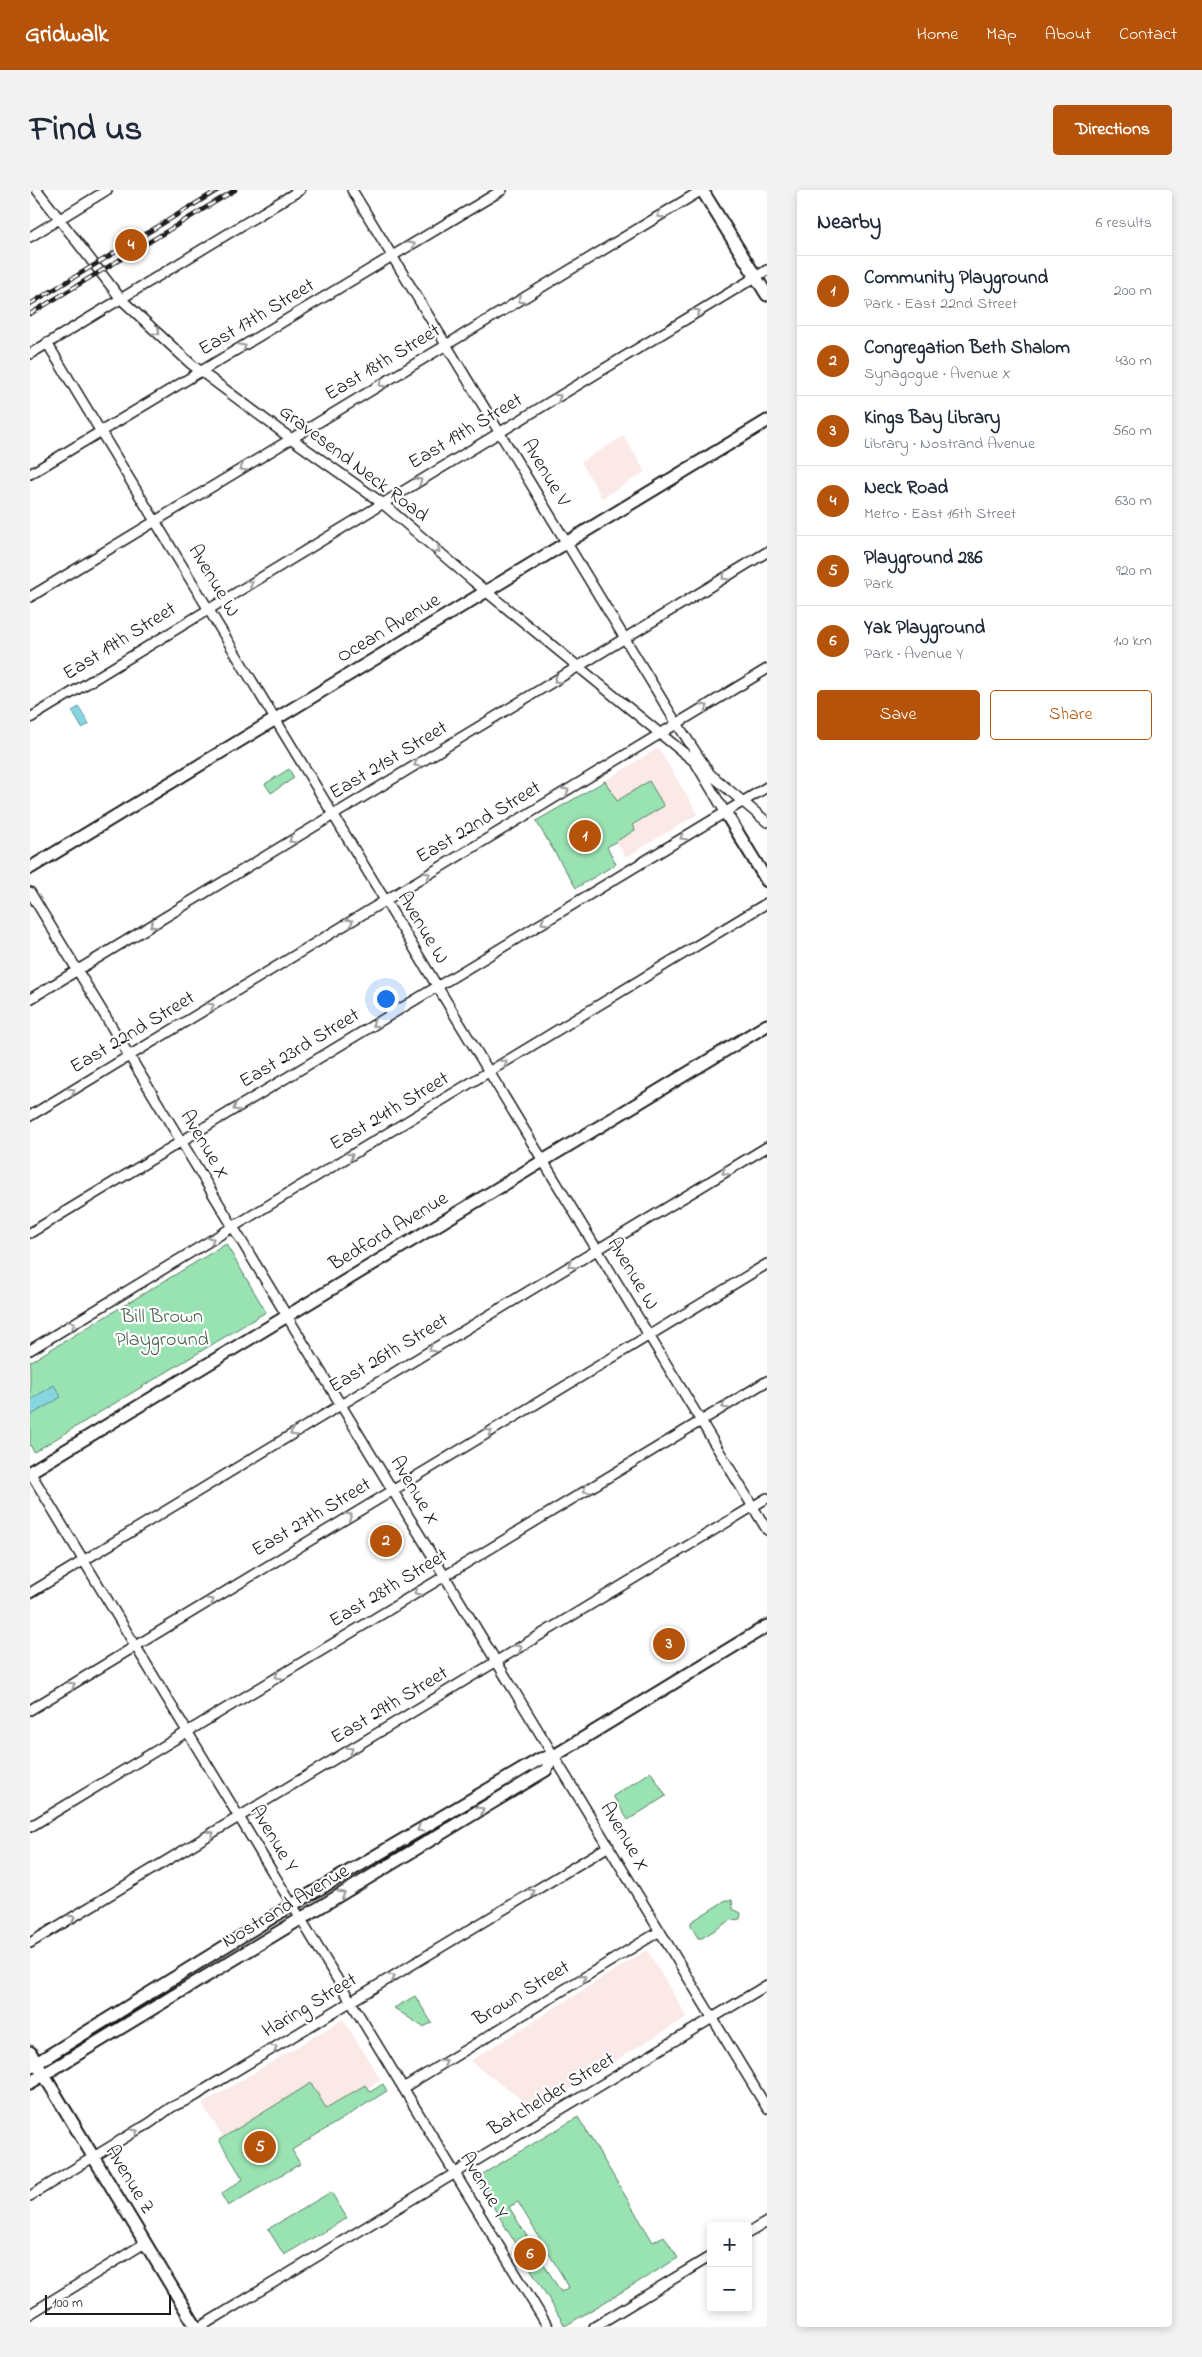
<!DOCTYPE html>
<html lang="en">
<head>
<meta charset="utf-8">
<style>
	:root { --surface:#fff; --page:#f2f2f3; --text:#1f2937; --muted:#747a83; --line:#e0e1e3; --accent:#b45309 }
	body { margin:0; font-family:"Indie Flower",sans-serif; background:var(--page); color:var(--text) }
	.controls { position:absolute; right:15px; bottom:15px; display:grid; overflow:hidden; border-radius:5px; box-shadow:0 2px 8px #0003 }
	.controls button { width:45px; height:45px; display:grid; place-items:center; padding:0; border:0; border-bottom:1px solid var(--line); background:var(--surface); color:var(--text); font:25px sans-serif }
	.scale { position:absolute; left:15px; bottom:12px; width:126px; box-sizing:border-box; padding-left:5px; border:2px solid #1c1c1c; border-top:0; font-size:14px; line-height:18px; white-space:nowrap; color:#1c1c1c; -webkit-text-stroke:4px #fff; paint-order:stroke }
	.you { position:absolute; left:355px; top:808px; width:18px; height:18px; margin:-12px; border:4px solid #fff; border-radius:50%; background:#1a73e8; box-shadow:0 0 0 8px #1a73e833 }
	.badge { display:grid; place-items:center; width:32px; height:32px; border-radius:50%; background:var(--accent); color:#fff; font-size:16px; font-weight:700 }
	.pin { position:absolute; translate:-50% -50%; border:2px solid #fff; box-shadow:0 1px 5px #0006 }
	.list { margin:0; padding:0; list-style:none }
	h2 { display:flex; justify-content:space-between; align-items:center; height:65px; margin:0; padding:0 20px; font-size:21px }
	h2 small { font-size:16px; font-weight:400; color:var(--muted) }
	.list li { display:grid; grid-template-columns:32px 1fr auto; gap:15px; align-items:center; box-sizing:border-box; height:70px; padding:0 20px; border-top:1px solid var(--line) }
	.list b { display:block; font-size:19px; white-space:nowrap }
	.list p { margin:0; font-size:16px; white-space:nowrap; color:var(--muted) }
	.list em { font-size:16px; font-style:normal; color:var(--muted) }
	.actions { display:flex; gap:10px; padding:15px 20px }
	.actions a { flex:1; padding:11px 0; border:1px solid var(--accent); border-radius:5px; text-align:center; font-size:18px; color:var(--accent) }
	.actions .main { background:var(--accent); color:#fff }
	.map { position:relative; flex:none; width:737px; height:2137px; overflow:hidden; border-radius:5px }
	header { display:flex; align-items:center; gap:30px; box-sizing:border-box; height:70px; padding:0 25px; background:var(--accent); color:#fff }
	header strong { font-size:24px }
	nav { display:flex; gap:28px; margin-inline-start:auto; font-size:18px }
	.intro { display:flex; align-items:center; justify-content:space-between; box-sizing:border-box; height:120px; padding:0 30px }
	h1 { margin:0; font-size:35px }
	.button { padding:12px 22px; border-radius:5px; background:var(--accent); color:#fff; font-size:18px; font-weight:700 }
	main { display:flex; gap:30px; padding:0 30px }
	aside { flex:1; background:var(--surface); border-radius:5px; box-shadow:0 2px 8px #0003 }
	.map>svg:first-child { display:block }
</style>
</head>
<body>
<header>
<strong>Gridwalk</strong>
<nav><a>Home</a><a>Map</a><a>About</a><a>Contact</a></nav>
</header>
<div class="intro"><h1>Find us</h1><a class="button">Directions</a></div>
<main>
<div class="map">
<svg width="737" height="2137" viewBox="0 0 737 2137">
	<rect width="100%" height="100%" fill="#fff"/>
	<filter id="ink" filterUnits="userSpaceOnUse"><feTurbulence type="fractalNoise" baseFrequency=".02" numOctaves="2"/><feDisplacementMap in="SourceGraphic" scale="10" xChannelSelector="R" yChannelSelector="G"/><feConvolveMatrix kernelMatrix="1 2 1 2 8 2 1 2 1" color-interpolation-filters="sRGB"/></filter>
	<g filter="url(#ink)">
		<path fill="#fbe9e8" d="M594,246L615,282L572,308L551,272Z
			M628,558L668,624L596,667L586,652L604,641L602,636L634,616L587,611L575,591Z
			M617,1760L657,1827L505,1920L440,1871Z
			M313,1829L351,1890L338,1898L335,1895L296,1919L281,1894L193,1947L172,1914Z"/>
		<path fill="#99e2b1" stroke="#5a7f66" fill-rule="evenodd" d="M259,579L264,588L241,603L235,594Z
			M575,591L587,611L619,591L634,616L602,635L605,640L577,657L586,674L546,698L506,631Z
			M196,1054L236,1122L4,1262L0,1255V1172Z
			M621,1582L636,1606L598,1630L583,1606Z
			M696,1710H702L703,1719L711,1723L710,1729L701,1730L672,1748H668L661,1736V1732Z
			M385,1806L402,1833L393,1837L364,1818Z
			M281,1893L296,1918L335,1895L340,1902L353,1894L357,1901L262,1960L270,1974L198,2016L191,2004L213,1989L189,1950Z
			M548,1927L623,2052L634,2046L648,2068L535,2136L446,1988ZM488,2012L539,2097L531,2102L479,2017Z
			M301,2002L317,2028L254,2065L238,2039Z"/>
		<path fill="#86d6e2" stroke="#5c8c93" d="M49,517L59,534L52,538L42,521Z
			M24,1195L31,1207L0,1226V1210Z"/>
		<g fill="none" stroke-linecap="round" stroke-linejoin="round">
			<g stroke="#1c1c1c" stroke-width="12">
				<path id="street" d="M7,0L91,109L161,174L252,242L352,313L442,390L665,572L695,622
					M322,0L642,526L680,584L737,632
					M0,47L77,0
					M17,153L737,1340
					M0,164L270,0
					M0,284L472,0
					M0,407L672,0
					M0,528L737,80
					M0,702L737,1918
					M0,809L737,362
					M0,926L737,479
					M0,1043L737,597
					M0,1160L737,713
					M0,1282L518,2137
					M0,1403L737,957
					M0,1520L737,1074
					M0,1637L737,1191
					M0,1753L737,1308
					M373,1898L630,1741
					M0,2006L109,1939C122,1934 130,1924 142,1917C153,1911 164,1909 174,1900L579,1656
					M718,2043L737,2032
					M0,2124L115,2053
					M170,2137L737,1795
					M564,2137L681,2066"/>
			</g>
			<g stroke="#1c1c1c" stroke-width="15">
				<path id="secondary" d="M672,0L737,105
					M695,622L737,691
					M0,678L737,231
					M0,1282L737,835
					M0,1862L166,2137
					M0,1877L262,1715L510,1569L524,1566L737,1436
					M0,1893L516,1580L524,1566"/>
			</g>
			<use href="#street" stroke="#fff" stroke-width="9"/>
			<use href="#secondary" stroke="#fff" stroke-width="11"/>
			<g stroke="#1c1c1c" stroke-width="4.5">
				<path id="rail" d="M0,114L188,0
					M0,124L205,0"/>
			</g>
			<use href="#rail" stroke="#fff" stroke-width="2.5" stroke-dasharray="8" stroke-linecap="butt"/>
		</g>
		<defs><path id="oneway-chevron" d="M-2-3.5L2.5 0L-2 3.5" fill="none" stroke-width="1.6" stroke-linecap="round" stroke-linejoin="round" transform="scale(1.25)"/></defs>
		<g stroke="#999">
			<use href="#oneway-chevron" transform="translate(630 25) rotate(149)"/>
			<use href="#oneway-chevron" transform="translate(382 55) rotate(-31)"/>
			<use href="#oneway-chevron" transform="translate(491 110) rotate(149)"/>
			<use href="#oneway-chevron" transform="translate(667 122) rotate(-31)"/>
			<use href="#oneway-chevron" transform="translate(127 142) rotate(43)"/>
			<use href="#oneway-chevron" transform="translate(213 157) rotate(-31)"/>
			<use href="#oneway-chevron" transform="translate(352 194) rotate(149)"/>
			<use href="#oneway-chevron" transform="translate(528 207) rotate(-31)"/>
			<use href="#oneway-chevron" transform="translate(213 278) rotate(149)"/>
			<use href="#oneway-chevron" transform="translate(389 291) rotate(-31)"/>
			<use href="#oneway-chevron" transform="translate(407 360) rotate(41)"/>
			<use href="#oneway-chevron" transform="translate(695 387) rotate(149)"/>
			<use href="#oneway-chevron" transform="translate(220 393) rotate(-31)"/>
			<use href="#oneway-chevron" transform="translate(527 490) rotate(149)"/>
			<use href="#oneway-chevron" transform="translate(675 517) rotate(-31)"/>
			<use href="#oneway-chevron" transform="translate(387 574) rotate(149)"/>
			<use href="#oneway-chevron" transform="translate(536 601) rotate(-31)"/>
			<use href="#oneway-chevron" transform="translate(653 647) rotate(149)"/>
			<use href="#oneway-chevron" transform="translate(262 650) rotate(149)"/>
			<use href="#oneway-chevron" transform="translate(397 685) rotate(-31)"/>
			<use href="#oneway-chevron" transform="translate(320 732) rotate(-31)"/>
			<use href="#oneway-chevron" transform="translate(514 732) rotate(149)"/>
			<use href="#oneway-chevron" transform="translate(123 735) rotate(149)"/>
			<use href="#oneway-chevron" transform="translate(181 816) rotate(-31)"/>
			<use href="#oneway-chevron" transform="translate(345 834) rotate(149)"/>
			<use href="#oneway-chevron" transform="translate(474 873) rotate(-31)"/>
			<use href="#oneway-chevron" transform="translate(42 901) rotate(-31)"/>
			<use href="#oneway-chevron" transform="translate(206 918) rotate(149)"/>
			<use href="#oneway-chevron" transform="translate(320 966) rotate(-31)"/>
			<use href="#oneway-chevron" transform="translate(695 982) rotate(149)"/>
			<use href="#oneway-chevron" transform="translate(181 1050) rotate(-31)"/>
			<use href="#oneway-chevron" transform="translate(541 1075) rotate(149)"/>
			<use href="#oneway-chevron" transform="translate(42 1134) rotate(-31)"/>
			<use href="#oneway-chevron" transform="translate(402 1159) rotate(149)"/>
			<use href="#oneway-chevron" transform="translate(695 1216) rotate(149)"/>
			<use href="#oneway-chevron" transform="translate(459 1242) rotate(-31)"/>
			<use href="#oneway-chevron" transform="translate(263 1243) rotate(149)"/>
			<use href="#oneway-chevron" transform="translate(556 1300) rotate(149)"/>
			<use href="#oneway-chevron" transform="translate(319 1326) rotate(-31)"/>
			<use href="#oneway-chevron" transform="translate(387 1402) rotate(149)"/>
			<use href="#oneway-chevron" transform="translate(181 1411) rotate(-31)"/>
			<use href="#oneway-chevron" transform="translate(489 1458) rotate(-31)"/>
			<use href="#oneway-chevron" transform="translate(248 1486) rotate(149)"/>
			<use href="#oneway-chevron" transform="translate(42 1495) rotate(-31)"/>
			<use href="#oneway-chevron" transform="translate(320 1560) rotate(-31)"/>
			<use href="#oneway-chevron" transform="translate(451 1620) rotate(-31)"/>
			<use href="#oneway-chevron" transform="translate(390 1639) rotate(149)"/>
			<use href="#oneway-chevron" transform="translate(181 1644) rotate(-31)"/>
			<use href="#oneway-chevron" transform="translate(502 1702) rotate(-31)"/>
			<use href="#oneway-chevron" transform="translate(312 1704) rotate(-31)"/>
			<use href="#oneway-chevron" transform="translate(42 1728) rotate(-31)"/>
			<use href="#oneway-chevron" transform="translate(362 1787) rotate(-31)"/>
			<use href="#oneway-chevron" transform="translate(553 1788) rotate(-31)"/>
			<use href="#oneway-chevron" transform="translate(244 1858) rotate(-31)"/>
			<use href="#oneway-chevron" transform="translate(414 1872) rotate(-32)"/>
			<use href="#oneway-chevron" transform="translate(105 1942) rotate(-30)"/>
		</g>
	</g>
	<g text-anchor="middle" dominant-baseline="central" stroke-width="4.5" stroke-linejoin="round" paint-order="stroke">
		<g font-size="20" fill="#1c1c1c" stroke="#fff">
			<text transform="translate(227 128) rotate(-31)">East 17th Street</text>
			<text transform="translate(353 173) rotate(-31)">East 18th Street</text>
			<text transform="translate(436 242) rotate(-31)">East 19th Street</text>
			<text transform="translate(323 274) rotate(37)">Gravesend Neck Road</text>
			<text transform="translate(515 283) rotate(59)">Avenue V</text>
			<text transform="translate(183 391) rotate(59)">Avenue W</text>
			<text transform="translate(359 439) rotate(-31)">Ocean Avenue</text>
			<text transform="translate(90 452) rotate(-32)">East 19th Street</text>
			<text transform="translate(359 571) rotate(-31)">East 21st Street</text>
			<text transform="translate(449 633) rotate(-31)">East 22nd Street</text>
			<text transform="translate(392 738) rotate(59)">Avenue W</text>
			<text transform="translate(103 843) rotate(-31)">East 22nd Street</text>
			<text transform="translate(270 859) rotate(-31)">East 23rd Street</text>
			<text transform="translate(360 922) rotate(-31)">East 24th Street</text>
			<text transform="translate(174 955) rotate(59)">Avenue X</text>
			<text transform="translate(359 1042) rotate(-31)">Bedford Avenue</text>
			<text transform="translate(602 1084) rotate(59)">Avenue W</text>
			<text transform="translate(359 1164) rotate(-31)">East 26th Street</text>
			<text transform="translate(384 1301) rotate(59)">Avenue X</text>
			<text transform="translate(282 1328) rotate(-31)">East 27th Street</text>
			<text transform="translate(359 1399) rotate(-31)">East 28th Street</text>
			<text transform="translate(360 1516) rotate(-31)">East 29th Street</text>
			<text transform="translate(594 1647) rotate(59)">Avenue X</text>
			<text transform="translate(243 1649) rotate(59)">Avenue Y</text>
			<text transform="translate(256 1717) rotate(-31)">Nostrand Avenue</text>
			<text transform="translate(492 1804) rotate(-31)">Brown Street</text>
			<text transform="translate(280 1816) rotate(-31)">Haring Street</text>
			<text transform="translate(522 1905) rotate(-31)">Batchelder Street</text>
			<text transform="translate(99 1990) rotate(59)">Avenue Z</text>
			<text transform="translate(453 1996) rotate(59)">Avenue Y</text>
		</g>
		<g font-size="20" fill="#486150" stroke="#fff">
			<text x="132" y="1127">Bill Brown<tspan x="132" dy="23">Playground</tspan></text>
		</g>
	</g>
</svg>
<div class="controls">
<button>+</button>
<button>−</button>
</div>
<div class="scale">100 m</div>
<div class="you"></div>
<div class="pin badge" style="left:555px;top:646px">1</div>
<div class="pin badge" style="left:356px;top:1351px">2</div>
<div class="pin badge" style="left:639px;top:1454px">3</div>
<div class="pin badge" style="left:101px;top:55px">4</div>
<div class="pin badge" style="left:230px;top:1957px">5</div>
<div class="pin badge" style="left:500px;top:2064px">6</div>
</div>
<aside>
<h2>Nearby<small>6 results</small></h2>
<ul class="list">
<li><span class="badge">1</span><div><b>Community Playground</b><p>Park · East 22nd Street</p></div><em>200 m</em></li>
<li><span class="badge">2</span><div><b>Congregation Beth Shalom</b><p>Synagogue · Avenue X</p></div><em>430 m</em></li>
<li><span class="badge">3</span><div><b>Kings Bay Library</b><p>Library · Nostrand Avenue</p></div><em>560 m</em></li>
<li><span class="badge">4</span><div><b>Neck Road</b><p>Metro · East 16th Street</p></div><em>630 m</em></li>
<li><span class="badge">5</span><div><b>Playground 286</b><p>Park</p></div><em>920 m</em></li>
<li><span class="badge">6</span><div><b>Yak Playground</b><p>Park · Avenue Y</p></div><em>1.0 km</em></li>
</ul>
<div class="actions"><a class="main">Save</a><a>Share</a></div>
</aside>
</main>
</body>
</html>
